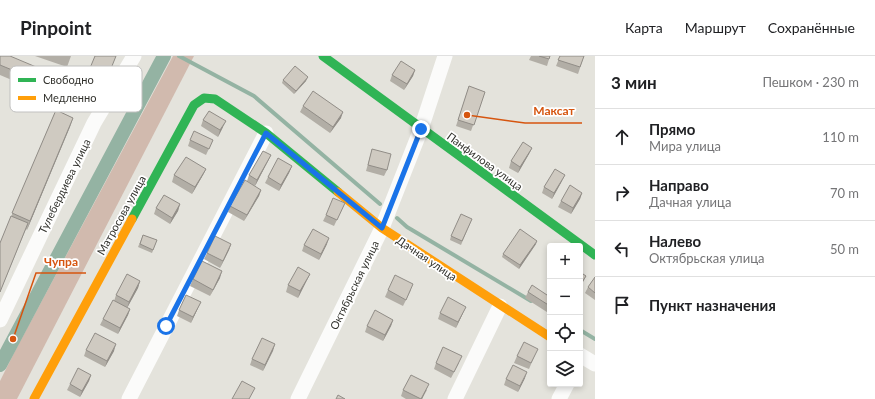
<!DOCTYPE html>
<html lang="ru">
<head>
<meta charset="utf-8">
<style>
	:root { --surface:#fff; --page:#f2f2f2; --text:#202124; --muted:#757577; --line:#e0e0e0 }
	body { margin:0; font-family:Lato,sans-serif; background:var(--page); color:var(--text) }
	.controls { position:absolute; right:12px; bottom:12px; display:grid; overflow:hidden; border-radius:4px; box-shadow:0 2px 6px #0003 }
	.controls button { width:36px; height:36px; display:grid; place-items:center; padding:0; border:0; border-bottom:1px solid var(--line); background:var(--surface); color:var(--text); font:20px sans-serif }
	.stop { position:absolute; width:12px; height:12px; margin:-9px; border:3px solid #1a73e8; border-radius:50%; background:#fff }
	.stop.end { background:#1a73e8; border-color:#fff; box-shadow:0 1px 4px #0008 }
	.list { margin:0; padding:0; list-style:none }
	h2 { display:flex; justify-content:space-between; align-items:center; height:52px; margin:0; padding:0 16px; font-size:17px }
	h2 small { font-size:13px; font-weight:400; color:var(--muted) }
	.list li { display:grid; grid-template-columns:26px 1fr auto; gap:12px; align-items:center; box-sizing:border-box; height:56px; padding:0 16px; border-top:1px solid var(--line) }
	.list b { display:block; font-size:15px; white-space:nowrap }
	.list p { margin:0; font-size:13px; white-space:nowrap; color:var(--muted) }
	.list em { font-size:13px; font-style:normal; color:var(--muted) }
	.icon { flex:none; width:22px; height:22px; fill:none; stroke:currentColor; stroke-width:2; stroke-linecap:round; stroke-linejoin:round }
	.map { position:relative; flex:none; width:595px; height:343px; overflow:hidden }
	header { display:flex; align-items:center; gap:24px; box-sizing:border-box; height:56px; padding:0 20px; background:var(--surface); border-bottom:1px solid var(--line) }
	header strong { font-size:19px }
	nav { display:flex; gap:22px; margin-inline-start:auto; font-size:14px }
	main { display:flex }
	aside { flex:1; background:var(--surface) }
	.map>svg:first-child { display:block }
</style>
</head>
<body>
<header>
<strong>Pinpoint</strong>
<nav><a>Карта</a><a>Маршрут</a><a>Сохранённые</a></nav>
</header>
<main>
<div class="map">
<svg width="595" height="343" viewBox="0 0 595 343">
	<rect width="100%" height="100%" fill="#e4e3dc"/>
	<path fill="#d1baae" d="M173,0H194L17,343H0V325L15,295Z"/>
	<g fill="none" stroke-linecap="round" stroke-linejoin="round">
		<path stroke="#94b3a3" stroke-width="4" d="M179,0L254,40L380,148
			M397,162L407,171L531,245
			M580,274L595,283"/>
		<path stroke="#94b3a3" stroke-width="14" d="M0,309L164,0"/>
		<path stroke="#fbfbfa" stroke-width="15" d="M0,264L94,67L134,0
			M580,299L595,308
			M129,343L266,77
			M298,343L382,172L421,73L445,0
			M455,343L500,250
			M559,343L567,328"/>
		<path stroke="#30b455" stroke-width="9" d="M323,0L595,199
			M132,163L194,49L204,42L215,43L266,77L338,136"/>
		<path stroke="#ff9f0a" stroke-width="9" d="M338,136L382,172L550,281
			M34,343L132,163"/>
	</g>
	<path fill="#b2aea6" d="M0,0L64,33L59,44L0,19Z
		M35,0H71L67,11Z
		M95,0H116L104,29L87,21Z
		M531,0H550L547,10L529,4Z
		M560,0H584L578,18L556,10Z
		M415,14L413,20L404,34L390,25L392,19Z
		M283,24L306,25L294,38L282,27Z
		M469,30L485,36L471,75L456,70Z
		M303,50L341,62L330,77L300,56Z
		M56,54L73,62L27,174L26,173L0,236V187Z
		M203,64L223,71L218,81L201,70Z
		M190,84H213L206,99L188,90Z
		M532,92L529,98L518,117L509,112L511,105Z
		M372,93L387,114L384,120L366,115Z
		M271,99L268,105L255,130L247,125L249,119Z
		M292,110L289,117L279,135L265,127L268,121Z
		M206,113L203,119L192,138L172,126L174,119Z
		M562,125L552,143L542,137L544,131Z
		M261,134L259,140L244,165L228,156L230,150Z
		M582,137L580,143L571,158L558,151L561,145Z
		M345,147L334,170L323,165L326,159Z
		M180,148L178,155L170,168L154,158L156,152Z
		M472,163L461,189L450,184L451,180Z
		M143,179L157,184L152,197L138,191Z
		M231,188L229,194L220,212L204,203L207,197Z
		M327,188L319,204L302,195L304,189Z
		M536,188L519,213L502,201L503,198Z
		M310,218L298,242L286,236L288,229Z
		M595,221V244L585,237L588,231Z
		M220,222L210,240L190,230L193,223Z
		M140,225L138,232L127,252L130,253L128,259L118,278L100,269L103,263L114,245L116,239Z
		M388,234H411L403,250L385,241Z
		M528,236L550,241V258L525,242Z
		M198,252L191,267L177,260L179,254Z
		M440,257H463L456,272L438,263Z
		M393,264L391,270L383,285L365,276L367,270Z
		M275,288L263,315L250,309L252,303Z
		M86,294L114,295L105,311L84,300Z
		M535,299L529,313L514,307L517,300Z
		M436,307H459L451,322L434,313Z
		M91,319L89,325L80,341L67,334L70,328Z
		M525,322L518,336L504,329L506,323Z
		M403,334H427L422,343H406L401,340Z"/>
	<path fill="#918d87" d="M415,14L413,20L404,34L407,28Z
		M308,21L306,25L294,38L296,35Z
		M343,56L341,62L330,77L333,71Z
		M73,62L70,71L27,174L30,165Z
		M226,65L218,81L220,74Z
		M532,92L529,98L518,117L520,111Z
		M271,99L268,105L255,130L257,124Z
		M292,110L289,117L279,135L281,129Z
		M206,113L203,119L192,138L195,131Z
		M565,119L562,125L552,143L554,137Z
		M261,134L259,140L244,165L247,159Z
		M582,137L580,143L571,158L573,152Z
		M180,148L178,155L170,168L172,162Z
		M329,182L327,188L319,204L321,198Z
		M537,185L536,188L519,213L520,209Z
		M231,188L229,194L220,212L223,205Z
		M222,215L220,222L210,240L213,234Z
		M310,218L298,242L300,235Z
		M586,220L583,226L580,231V229Z
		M140,225L138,232L127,252L129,246Z
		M201,246L198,252L191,267L193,261Z
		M466,251L463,257L456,272L458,266Z
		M130,253L128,259L118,278L120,272Z
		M393,264L391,270L383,285L385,279Z
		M116,288L114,295L105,311L107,305Z
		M275,288L273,295L263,315L265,309Z
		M527,316L525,322L518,336L520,330Z
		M91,319L89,325L80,341L82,335Z
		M429,328L422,343H421Z"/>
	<path fill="#cfcac1" stroke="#918d87" d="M0,0H10L67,24L63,35L0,9Z
		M95,0H116L108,20L90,12Z
		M539,0H550L549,3Z
		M560,0H584L580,11L558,4Z
		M401,5L415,14L407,28L392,19Z
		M295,10L308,21L296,35L283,24Z
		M469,30L485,36L474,69L458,64Z
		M313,35L343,56L333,71L303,50Z
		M56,54L73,62L30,165L12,157Z
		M209,55L226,65L220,74L203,64Z
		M194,75L213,84L209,93L190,84Z
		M523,86L532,92L520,111L511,105Z
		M372,93L391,98L387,114L368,109Z
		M263,95L271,99L257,124L249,119Z
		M186,101L206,113L195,131L174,119Z
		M278,102L292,110L281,129L268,121Z
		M555,113L565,119L554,137L544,131Z
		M245,124L261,134L247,159L230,150Z
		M570,129L582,137L573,152L561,145Z
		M164,139L180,148L172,162L156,152Z
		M333,142L345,147L337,164L326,159Z
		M461,158L472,163L462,185L451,180Z
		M11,160L28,167L0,236V187Z
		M313,173L329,182L321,198L304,189Z
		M520,173L537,185L520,209L503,198Z
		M143,179L157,184L153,194L140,188Z
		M215,180L231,188L223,205L207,197Z
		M202,205L222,215L213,234L193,223Z
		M298,211L310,218L300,235L288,229Z
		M580,216L586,220L580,229Z
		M127,218L140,225L129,246L116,239Z
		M395,219L413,228L406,244L388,234Z
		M595,221V237L588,231Z
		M532,229L550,241V250L528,236Z
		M186,239L201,246L193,261L179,254Z
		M448,241L466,251L458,266L440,257Z
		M113,244L130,253L120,272L103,263Z
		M375,254L393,264L385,279L367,270Z
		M95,277L116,288L107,305L86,294Z
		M262,282L275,288L265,309L252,303Z
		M524,286L538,293L531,307L517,300Z
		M443,291L462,300L454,316L436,307Z
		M513,309L527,316L520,330L506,323Z
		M78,312L91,319L82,335L70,328Z
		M411,319L429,328L421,343L403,334Z
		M242,325L255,332L249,343H232Z
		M338,339L345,343H336Z"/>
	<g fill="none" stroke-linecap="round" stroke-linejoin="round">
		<path stroke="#1a73e8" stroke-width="5" d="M166,270L266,77L382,172L421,73"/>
	</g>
	<g text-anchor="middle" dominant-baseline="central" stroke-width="3.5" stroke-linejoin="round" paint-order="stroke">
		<g font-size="11" fill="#31312c" stroke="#fff">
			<text transform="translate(485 105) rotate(36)">Панфилова улица</text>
			<text transform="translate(64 130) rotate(-64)">Тулебердиева улица</text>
			<text transform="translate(121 159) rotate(-61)">Матросова улица</text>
			<text transform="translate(427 202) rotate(34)">Дачная улица</text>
			<text transform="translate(354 229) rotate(-64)">Октябрьская улица</text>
		</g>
	</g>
	<rect x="10" y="10" width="132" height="46" rx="6" fill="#fff" stroke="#c1c1c0" stroke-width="1"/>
	<rect x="18" y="22" width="18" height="4" fill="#30b455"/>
	<rect x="18" y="40" width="18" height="4" fill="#ff9f0a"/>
	<g font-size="11" fill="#31312c">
		<text x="43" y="28">Свободно</text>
		<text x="43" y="46">Медленно</text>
	</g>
	<path fill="none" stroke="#d6550f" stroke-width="1.5" d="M467 59L525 67H582M13 283L36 217H86"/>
	<g fill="#d6550f" stroke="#fff" stroke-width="1.5">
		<circle cx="467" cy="59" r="4"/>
		<circle cx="13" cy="283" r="4"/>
	</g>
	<g font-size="12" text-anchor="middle" font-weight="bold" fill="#d6550f" stroke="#fff" stroke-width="3.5" stroke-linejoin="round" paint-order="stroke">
		<text x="554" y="59">Максат</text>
		<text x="61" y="210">Чупра</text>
	</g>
</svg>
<div class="controls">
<button>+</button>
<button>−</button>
<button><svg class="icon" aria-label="locate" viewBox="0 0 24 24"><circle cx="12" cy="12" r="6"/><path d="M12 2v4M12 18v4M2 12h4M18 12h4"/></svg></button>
<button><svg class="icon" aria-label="layers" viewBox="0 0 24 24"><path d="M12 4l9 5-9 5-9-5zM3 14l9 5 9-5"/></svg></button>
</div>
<div class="stop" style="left:166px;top:270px"></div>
<div class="stop end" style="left:421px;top:73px"></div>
</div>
<aside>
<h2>3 мин<small>Пешком · 230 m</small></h2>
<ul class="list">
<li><svg class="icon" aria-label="ahead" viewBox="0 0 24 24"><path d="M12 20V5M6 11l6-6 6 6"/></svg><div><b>Прямо</b><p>Мира улица</p></div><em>110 m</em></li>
<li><svg class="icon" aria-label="right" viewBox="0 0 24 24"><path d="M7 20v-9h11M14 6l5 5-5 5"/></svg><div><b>Направо</b><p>Дачная улица</p></div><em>70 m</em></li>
<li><svg class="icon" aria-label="left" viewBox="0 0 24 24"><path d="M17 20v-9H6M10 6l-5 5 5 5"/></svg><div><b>Налево</b><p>Октябрьская улица</p></div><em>50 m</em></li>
<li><svg class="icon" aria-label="arrive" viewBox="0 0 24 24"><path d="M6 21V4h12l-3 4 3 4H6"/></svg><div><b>Пункт назначения</b></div></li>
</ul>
</aside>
</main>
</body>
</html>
